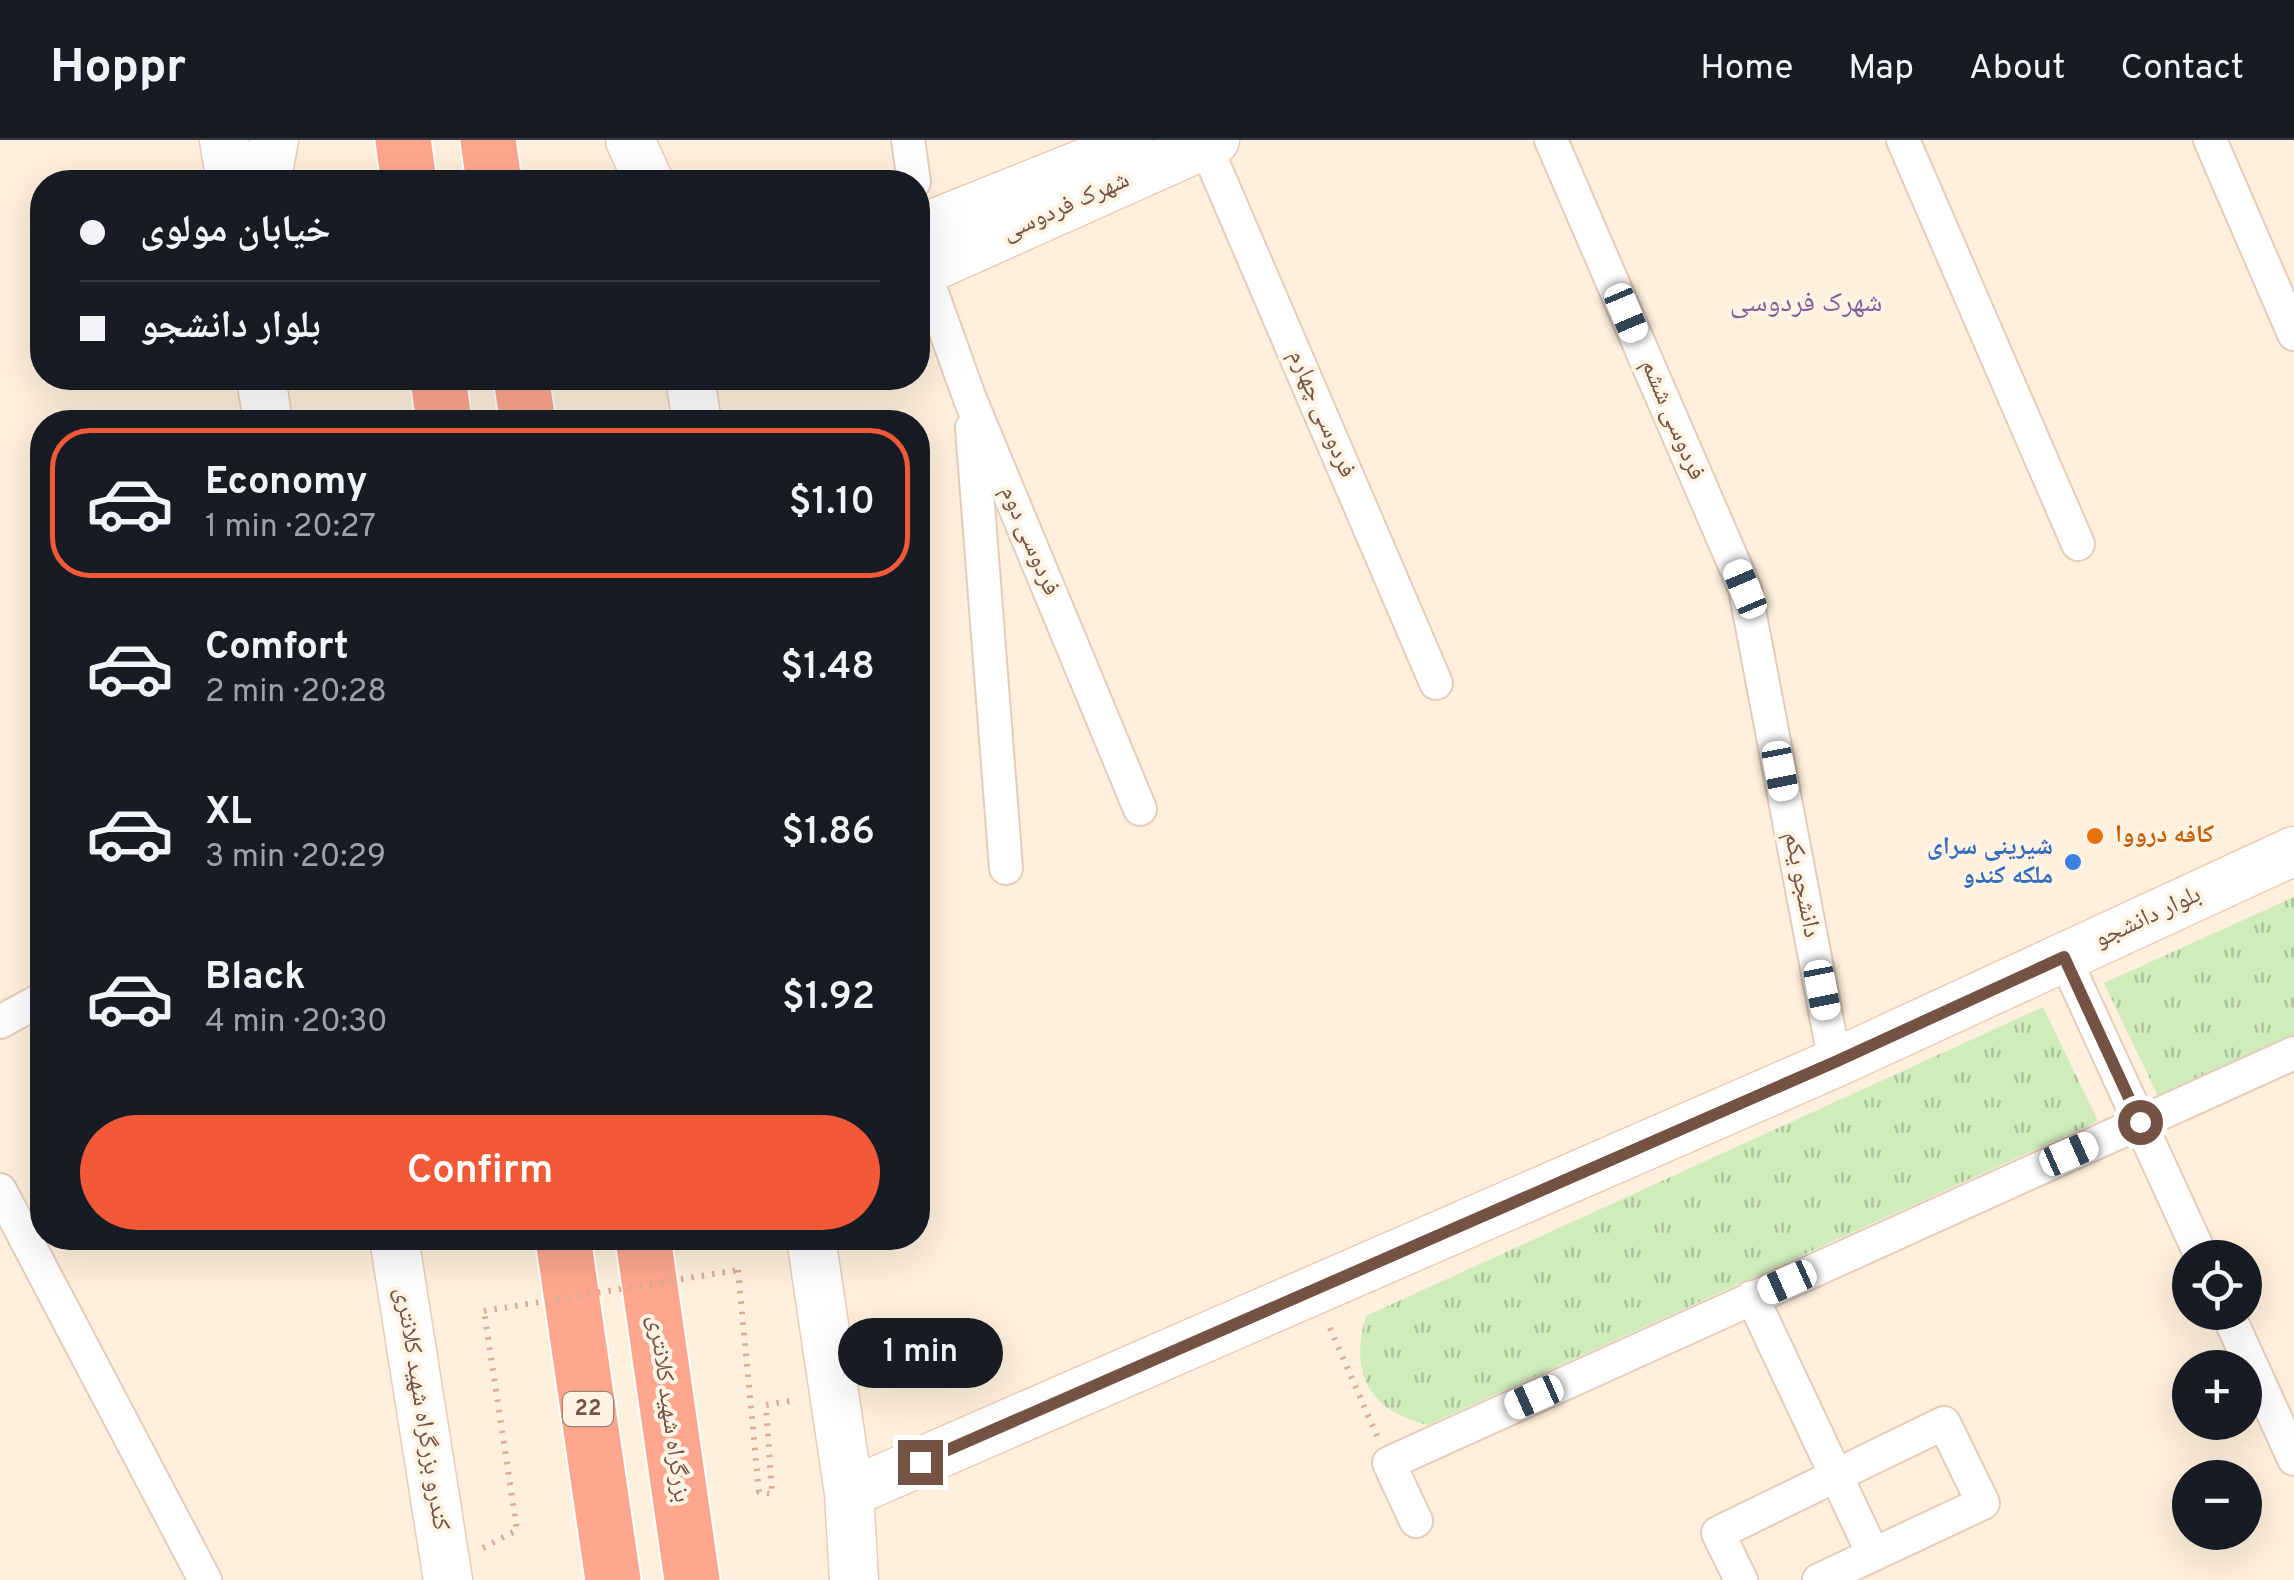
<!DOCTYPE html>
<html lang="en">
<head>
<meta charset="utf-8">
<style>
  :root { --surface:#171b24; --page:#20242c; --text:#f1f3f6; --muted:#9ea1a6; --line:#363941; --accent:#f25a37 }
  body { margin:0; font-family:Overpass,"Noto Naskh Arabic",sans-serif; background:var(--page); color:var(--text); height:100vh; display:flex; flex-direction:column; font-size:38px; white-space:nowrap }
  * { box-sizing:border-box; margin:0 }
  p { font-size:32px; color:var(--muted) }
  .icon { flex:none; width:55px; height:55px; fill:none; stroke:currentColor; stroke-width:2; stroke-linecap:round; stroke-linejoin:round }
  .map { position:relative; flex:1; overflow:hidden }
  .side { position:absolute; left:30px; top:270px; width:900px; height:840px; display:flex; flex-direction:column; background:var(--surface); border-radius:40px; box-shadow:0 10px 40px #0002 }
  .side>* { flex:none }
  .banner { position:absolute; left:30px; top:30px; width:900px; height:220px; border-radius:40px; box-shadow:0 10px 40px #0002; display:grid; align-content:center; height:220px; padding:0 50px; background:var(--surface) }
  .fabs { position:absolute; left:2172px; top:1100px; display:grid; gap:20px }
  .fabs a { display:grid; place-items:center; width:90px; height:90px; border-radius:50%; background:var(--surface); box-shadow:0 10px 40px #0002; font-size:50px }
  .end { position:absolute; width:45px; height:45px; margin:-22px; border:12px solid #745344; background:#fff; box-shadow:0 0 0 5px #fff }
  .from { border-radius:50% }
  .bubble { position:absolute; height:70px; border-radius:35px; background:var(--surface); box-shadow:0 10px 40px #0002; font-size:32px; font-weight:600; line-height:70px; text-align:center }
  .car { position:absolute; width:30px; height:60px; margin:-30px -15px; border-radius:12px; box-shadow:0 0 8px 2px #0007; background:linear-gradient(#fff 24%,#345 0 40%,#fff 0 76%,#345 0 86%,#fff 0) }
  .banner b { display:flex; align-items:center; gap:35px; height:95px; font-size:38px }
  .banner b+b { border-top:2px solid var(--line) }
  .banner i { width:25px; height:25px; background:var(--text) }
  ul { padding:18px 0 0; list-style:none }
  li { display:flex; align-items:center; gap:30px; height:150px; margin:0 20px 15px; padding:0 30px; border:5px solid transparent; border-radius:40px }
  li div { flex:1 }
  li b { display:block; font-size:38px }
  li em { font-style:normal; font-weight:600 }
  li.current { border-color:var(--accent) }
  li>.icon { width:90px; height:90px; stroke-width:1.5 }
  .button { display:flex; gap:20px; margin-top:auto; padding:20px 50px }
  .button a { flex:1; height:115px; border-radius:60px; background:var(--accent); color:#fff; font-size:40px; font-weight:600; line-height:115px; text-align:center }
  header { display:flex; align-items:center; gap:60px; box-sizing:border-box; height:140px; padding:0 50px; background:var(--surface); border-bottom:2px solid var(--line) }
  header strong { font-size:48px }
  nav { display:flex; gap:55px; margin-inline-start:auto; font-size:35px }
  .map>svg:first-child { display:block }
  .park { fill:url(#park-tufts) }
  .lines { fill:none; stroke-linecap:round; stroke-linejoin:round }
  .street-casing { stroke:#e4cdbb; stroke-width:36 }
  .secondary-casing { stroke:#eacdb8; stroke-width:51 }
  .highway-casing { stroke:#fff; stroke-width:59 }
  .path { stroke:#d9ae96; stroke-width:6; stroke-dasharray:2.5 8; stroke-linecap:butt }
  .street { stroke:#fff; stroke-width:32 }
  .secondary { stroke:#fff; stroke-width:48 }
  .highway { stroke:#fea78e; stroke-width:55 }
  .path-bridge { stroke:#d9ae96; stroke-width:6; stroke-dasharray:2.5 8; stroke-linecap:butt }
  .route { stroke:#745344; stroke-width:12 }
  .food-dot { fill:#e8710a; stroke:#fff4e4; stroke-width:4 }
  .shop-dot { fill:#3f7fe0; stroke:#fff4e4; stroke-width:4 }
  .labels { text-anchor:middle; dominant-baseline:central; stroke-width:8; stroke-linejoin:round; paint-order:stroke }
  .shield { fill:#fff4e4; stroke:#9e8374; stroke-width:2.5 }
  .shield-label { font-size:22px; font-weight:bold; fill:#745344 }
  .street-label { font-size:25px; fill:#745344; stroke:#fff4e4 }
  .food-label { font-size:25px; font-weight:bold; fill:#c56008; stroke:#fff4e4; text-anchor:start }
  .shop-label { font-size:25px; font-weight:bold; fill:#366cbe; stroke:#fff4e4; text-anchor:end }
  .neighbourhood-label { font-size:28px; fill:#835f99; stroke:#fff4e4 }
</style>
</head>
<body>
<header>
<strong>Hoppr</strong>
<nav><a>Home</a><a>Map</a><a>About</a><a>Contact</a></nav>
</header>
<div class="map">
<svg width="2294" height="1440" viewBox="0 0 2294 1440">
  <defs>
    <pattern id="park-tufts" width="24" height="20" patternUnits="userSpaceOnUse" patternTransform="scale(2.5)"><rect width="24" height="20" fill="#d0ecbb"/><path d="M3 7l-1-3M5 7V3M7 7l1-3M15 17l-1-3M17 17v-4M19 17l1-3" fill="none" stroke="#adc29a"/></pattern>
  </defs>
  <rect width="100%" height="100%" fill="#fef0dc"/>
  <path class="park" d="M 2294,757 L 2294,899 L 2160,960 L 2104,843 Z
    M 2043,867 L 2098,981 L 1428,1285 C 1369,1271 1349,1233 1366,1176 Z"/>
  <g class="lines">
    <defs>
      <path id="street" d="M 908,0 L 914,42
        M 1203,0 L 1436,543
        M 1551,0 L 1745,449 L 1835,923
        M 1903,0 L 2078,404
        M 2210,0 L 2294,194
        M 922,111 L 924,131 L 970,259 L 1140,669
        M 972,288 L 1006,728
        M 2064,817 L 2202,1118
        M 0,882 L 42,859
        M 0,1050 L 205,1440
        M 1752,1157 L 1873,1414
        M 2227,1172 L 2294,1319
        M 1416,1381 L 1389,1323 L 2294,913
        M 1741,1440 L 1718,1393 L 1944,1283 L 1983,1363 L 1819,1440"/>
      <path id="secondary" d="M 224,0 L 231,42
        M 630,0 L 649,42
        M 266,42 L 274,0
        M 918,90 L 1130,5
        M 918,133 L 1215,0
        M 261,238 L 268,282
        M 690,238 L 697,282
        M 394,1098 L 448,1440
        M 811,1098 L 849,1353 L 854,1440
        M 849,1353 L 1835,923 L 2294,711"/>
      <path id="highway" d="M 403,0 L 409,42
        M 488,0 L 494,42
        M 438,238 L 444,282
        M 521,238 L 528,282
        M 563,1098 L 613,1440
        M 643,1098 L 692,1440"/>
    </defs>
    <use href="#street" class="street-casing"/>
    <use href="#secondary" class="secondary-casing"/>
    <use href="#highway" class="highway-casing"/>
    <path class="path" d="M 738,1130 L 759,1352 L 772,1354 L 766,1265 L 797,1260
      M 1330,1188 L 1377,1296
      M 483,1408 L 517,1390 L 484,1171"/>
    <use href="#street" class="street"/>
    <use href="#secondary" class="secondary"/>
    <use href="#highway" class="highway"/>
    <path class="path-bridge" d="M 484,1171 L 738,1130"/>
  </g>
  <g class="lines">
    <path class="route" d="M 920,1322 L 1835,922 L 2064,817 L 2140,982"/>
  </g>
  <circle class="food-dot" cx="2095" cy="696" r="10"/>
  <circle class="shop-dot" cx="2073" cy="722" r="10"/>
  <g class="labels">
    <rect class="shield" x="563" y="1252" width="50" height="34" rx="8"/>
    <g class="shield-label">
      <text x="588" y="1269">22</text>
    </g>
    <g class="street-label">
      <text transform="translate(1066 67) rotate(-24)">شهرک فردوسی</text>
      <text transform="translate(1321 274) rotate(67)">فردوسی چهارم</text>
      <text transform="translate(1672 280) rotate(67)">فردوسی ششم</text>
      <text transform="translate(1029 401) rotate(67)">فردوسی دوم</text>
      <text transform="translate(1801 745) rotate(79)">دانشجو یکم</text>
      <text transform="translate(2148 778) rotate(-25)">بلوار دانشجو</text>
      <text transform="translate(421 1269) rotate(81)">کندرو بزرگراه شهید کلانتری</text>
      <text transform="translate(668 1269) rotate(82)">بزرگراه شهید کلانتری</text>
    </g>
    <g class="food-label">
      <text x="2115" y="696">کافه درووا</text>
    </g>
    <g class="shop-label">
      <text x="2053" y="708">شیرینی سرای<tspan x="2053" dy="29">ملکه کندو</tspan></text>
    </g>
    <g class="neighbourhood-label">
      <text x="1806" y="164">شهرک فردوسی</text>
    </g>
  </g>
</svg>
<div class="fabs">
<a><svg class="icon" aria-label="locate" viewBox="0 0 24 24"><circle cx="12" cy="12" r="6"/><path d="M12 2v4M12 18v4M2 12h4M18 12h4"/></svg></a>
<a>+</a>
<a>−</a>
</div>
<i class="end from" style="left:2140px;top:982px"></i>
<i class="end" style="left:920px;top:1322px"></i>
<div class="bubble" style="left:838px;top:1178px;width:165px">1 min</div>
<i class="car" style="left:1626px;top:173px;rotate:157deg"></i>
<i class="car" style="left:1745px;top:449px;rotate:337deg"></i>
<i class="car" style="left:1780px;top:631px;rotate:169deg"></i>
<i class="car" style="left:1822px;top:850px;rotate:169deg"></i>
<i class="car" style="left:2069px;top:1014px;rotate:66deg"></i>
<i class="car" style="left:1787px;top:1142px;rotate:246deg"></i>
<i class="car" style="left:1534px;top:1257px;rotate:246deg"></i>
<div class="banner">
<b><i class="from"></i>خیابان مولوی</b>
<b><i></i>بلوار دانشجو</b>
</div>
<section class="side">
<ul>
<li class="current"><svg class="icon" aria-label="car" viewBox="0 0 24 24"><path d="M5 17H2v-5l4-1 3-4h7l3 4 3 1v5h-3M9 17h6M6 11h13"/><circle cx="7" cy="17" r="2"/><circle cx="17" cy="17" r="2"/></svg><div><b>Economy</b><p>1 min · 20:27</p></div><em>$1.10</em></li>
<li><svg class="icon" aria-label="car" viewBox="0 0 24 24"><path d="M5 17H2v-5l4-1 3-4h7l3 4 3 1v5h-3M9 17h6M6 11h13"/><circle cx="7" cy="17" r="2"/><circle cx="17" cy="17" r="2"/></svg><div><b>Comfort</b><p>2 min · 20:28</p></div><em>$1.48</em></li>
<li><svg class="icon" aria-label="car" viewBox="0 0 24 24"><path d="M5 17H2v-5l4-1 3-4h7l3 4 3 1v5h-3M9 17h6M6 11h13"/><circle cx="7" cy="17" r="2"/><circle cx="17" cy="17" r="2"/></svg><div><b>XL</b><p>3 min · 20:29</p></div><em>$1.86</em></li>
<li><svg class="icon" aria-label="car" viewBox="0 0 24 24"><path d="M5 17H2v-5l4-1 3-4h7l3 4 3 1v5h-3M9 17h6M6 11h13"/><circle cx="7" cy="17" r="2"/><circle cx="17" cy="17" r="2"/></svg><div><b>Black</b><p>4 min · 20:30</p></div><em>$1.92</em></li>
</ul>
<div class="button"><a>Confirm</a></div>
</section>
</div>
</body>
</html>
